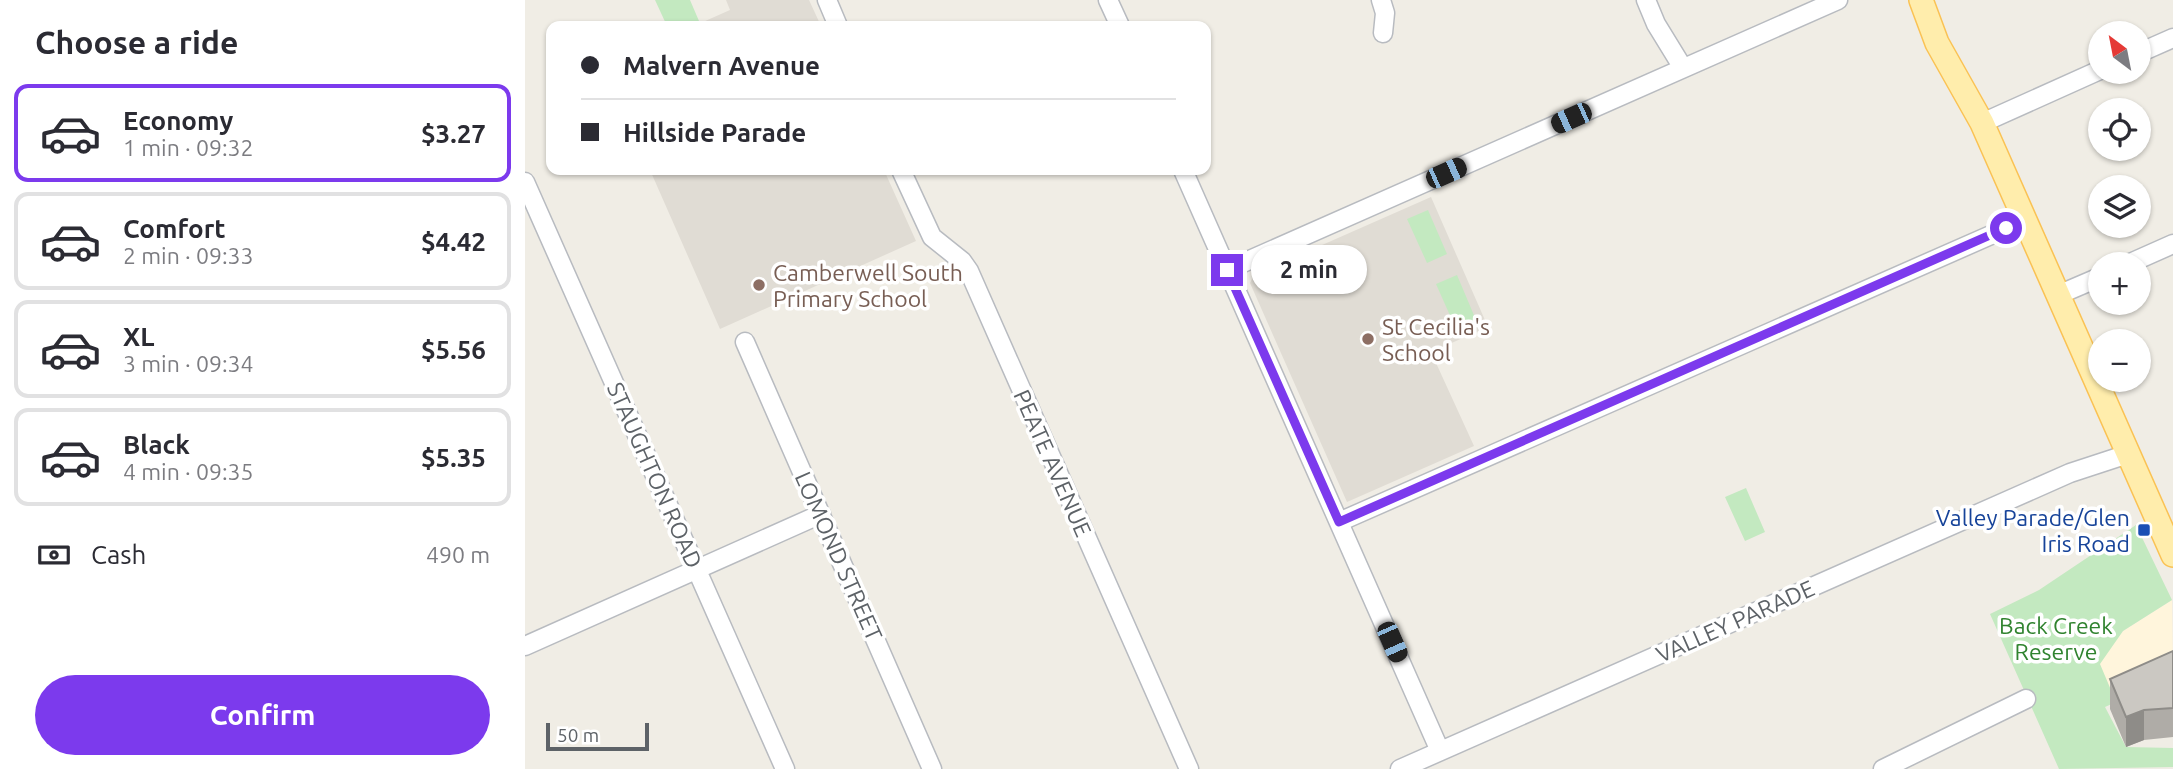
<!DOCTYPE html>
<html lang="en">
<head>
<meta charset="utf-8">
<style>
  :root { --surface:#fff; --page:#f7f7f7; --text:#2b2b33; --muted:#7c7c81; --line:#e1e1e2; --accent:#7c3aed }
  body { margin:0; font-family:Ubuntu,sans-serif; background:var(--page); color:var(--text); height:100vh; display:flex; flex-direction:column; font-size:26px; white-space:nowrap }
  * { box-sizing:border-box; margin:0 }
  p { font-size:23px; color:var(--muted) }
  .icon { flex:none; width:38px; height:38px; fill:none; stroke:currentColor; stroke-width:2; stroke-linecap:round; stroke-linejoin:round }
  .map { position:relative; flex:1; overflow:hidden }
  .drawer { display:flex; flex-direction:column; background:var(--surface); width:525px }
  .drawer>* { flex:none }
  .hud { position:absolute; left:21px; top:21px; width:665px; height:154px; border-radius:14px; box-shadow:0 2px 5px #0004; display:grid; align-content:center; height:154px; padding:0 35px; background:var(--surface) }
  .needle { width:46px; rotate:328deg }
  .controls { position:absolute; left:1563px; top:21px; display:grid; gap:14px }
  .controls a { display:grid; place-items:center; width:63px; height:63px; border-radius:50%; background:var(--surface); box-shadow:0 2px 5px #0004; font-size:35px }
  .scale { position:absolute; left:21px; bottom:18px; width:103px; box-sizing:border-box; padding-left:7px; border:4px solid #5d6267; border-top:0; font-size:19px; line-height:24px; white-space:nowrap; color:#5d6267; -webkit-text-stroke:5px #fff; paint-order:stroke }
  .end { position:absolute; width:32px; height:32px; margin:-16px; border:9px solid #7c3aed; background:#fff; box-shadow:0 0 0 4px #fff }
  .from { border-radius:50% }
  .bubble { position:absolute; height:49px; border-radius:24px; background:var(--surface); box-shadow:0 2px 5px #0004; font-size:23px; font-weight:700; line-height:49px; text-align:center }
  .car { position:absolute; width:21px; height:42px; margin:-21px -10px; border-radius:9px; box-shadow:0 0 5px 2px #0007; background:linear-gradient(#222 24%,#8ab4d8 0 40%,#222 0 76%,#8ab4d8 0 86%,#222 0) }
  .hud b { display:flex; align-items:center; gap:24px; height:66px; font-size:26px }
  .hud b+b { border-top:2px solid var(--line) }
  .hud i { width:18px; height:18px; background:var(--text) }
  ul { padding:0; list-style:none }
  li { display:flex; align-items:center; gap:21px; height:98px; margin:0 14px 10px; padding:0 21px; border:4px solid var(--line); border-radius:14px }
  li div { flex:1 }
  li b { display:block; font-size:26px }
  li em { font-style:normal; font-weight:700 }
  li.current { border-color:var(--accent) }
  li>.icon { width:63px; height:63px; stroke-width:1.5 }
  h2 { padding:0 35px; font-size:32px; line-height:84px }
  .pay { display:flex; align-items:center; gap:18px; height:77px; padding:0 35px; font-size:26px }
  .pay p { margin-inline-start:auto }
  .action { display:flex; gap:14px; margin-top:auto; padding:14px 35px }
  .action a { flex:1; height:80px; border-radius:42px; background:var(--accent); color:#fff; font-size:28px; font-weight:700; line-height:80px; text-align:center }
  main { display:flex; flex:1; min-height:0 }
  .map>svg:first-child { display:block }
  .commercial { fill:#fff5dc }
  .education { fill:#e0dcd4 }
  .green { fill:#c3e9c0 }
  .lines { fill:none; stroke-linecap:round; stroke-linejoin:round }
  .minor-casing { stroke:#b8bbc0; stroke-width:21 }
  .major-casing { stroke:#fac254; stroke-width:26 }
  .minor { stroke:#fff; stroke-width:18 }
  .major { stroke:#ffedac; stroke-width:23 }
  .wall { fill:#afaca7 }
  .shaded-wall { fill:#8e8c88 }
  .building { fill:#cbc8c2; stroke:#8e8c88; stroke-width:2 }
  .route { stroke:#7c3aed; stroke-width:9 }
  .education-dot { fill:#8d6e63; stroke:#fff; stroke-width:2.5 }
  .transit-dot { fill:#1a4fb4; stroke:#fff; stroke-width:2.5 }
  .labels { text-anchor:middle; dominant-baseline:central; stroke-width:7; stroke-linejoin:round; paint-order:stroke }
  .education-label { font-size:23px; fill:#785e54; stroke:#fff; text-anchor:start }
  .street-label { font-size:23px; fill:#5d6267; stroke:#fff }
  .transit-label { font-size:23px; fill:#164399; stroke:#fff; text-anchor:end }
  .park-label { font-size:23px; fill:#30832f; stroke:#fff }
</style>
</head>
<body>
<main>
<section class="drawer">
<h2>Choose a ride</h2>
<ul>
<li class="current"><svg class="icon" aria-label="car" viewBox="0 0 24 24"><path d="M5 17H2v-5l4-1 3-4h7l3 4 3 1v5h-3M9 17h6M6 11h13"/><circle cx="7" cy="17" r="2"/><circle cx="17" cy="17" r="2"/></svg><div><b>Economy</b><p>1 min · 09:32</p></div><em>$3.27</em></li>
<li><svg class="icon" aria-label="car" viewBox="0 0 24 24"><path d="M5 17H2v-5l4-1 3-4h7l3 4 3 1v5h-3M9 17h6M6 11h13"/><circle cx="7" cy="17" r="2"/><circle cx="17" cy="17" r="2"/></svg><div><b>Comfort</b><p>2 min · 09:33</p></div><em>$4.42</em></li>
<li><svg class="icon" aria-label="car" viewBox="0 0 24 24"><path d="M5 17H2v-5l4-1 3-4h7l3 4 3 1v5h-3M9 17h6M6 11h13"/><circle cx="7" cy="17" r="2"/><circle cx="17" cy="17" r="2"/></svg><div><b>XL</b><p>3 min · 09:34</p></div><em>$5.56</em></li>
<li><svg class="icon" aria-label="car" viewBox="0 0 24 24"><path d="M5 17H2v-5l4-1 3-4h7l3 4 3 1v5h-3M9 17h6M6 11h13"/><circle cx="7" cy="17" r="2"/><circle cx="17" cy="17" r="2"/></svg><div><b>Black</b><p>4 min · 09:35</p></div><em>$5.35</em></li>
</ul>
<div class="pay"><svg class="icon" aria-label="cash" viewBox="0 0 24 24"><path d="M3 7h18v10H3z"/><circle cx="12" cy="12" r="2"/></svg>Cash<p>490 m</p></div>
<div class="action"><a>Confirm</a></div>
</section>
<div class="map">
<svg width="1648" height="769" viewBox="0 0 1648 769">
  <rect width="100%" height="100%" fill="#f0ede5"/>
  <path class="commercial" d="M 1647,600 L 1648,677 L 1591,702 L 1574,664 L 1598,631 Z"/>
  <path class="education" d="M 201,0 L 284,0 L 296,26 L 169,26 L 205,10 Z
    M 125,170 L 359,170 L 391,241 L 195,329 Z
    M 906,197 L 963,327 L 906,352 L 949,446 L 822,502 L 725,283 L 729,275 Z"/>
  <path class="green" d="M 130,0 L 165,0 L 174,21 L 163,26 L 142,26 Z
    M 903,210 L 922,254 L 902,263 L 882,219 Z
    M 932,275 L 951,320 L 931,329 L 911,284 Z
    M 1221,488 L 1240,532 L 1220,541 L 1200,497 Z
    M 1611,525 L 1647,600 L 1598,631 L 1575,664 L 1591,702 L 1580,707 L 1601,747 L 1648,748 L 1648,767 L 1534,769 L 1465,614 L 1514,590 Z"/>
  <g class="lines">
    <defs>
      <path id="minor" d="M 302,0 L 313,26
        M 583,0 L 595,26
        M 856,0 L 860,13 L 858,33
        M 1121,0 L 1131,24 L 1158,68
        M 1614,53 L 1648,38
        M 1457,123 L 1575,70
        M 376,170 L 407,237 L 437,261 L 444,271 L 664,769
        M 658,170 L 915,751
        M 0,182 L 260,769
        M 1603,264 L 1648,244
        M 702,270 L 1313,0
        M 1533,295 L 1575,277
        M 220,342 L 407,769
        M 814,522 L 1500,220
        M 0,646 L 296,514
        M 875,769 L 1545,473 L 1603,454
        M 1358,769 L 1501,699"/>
      <path id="major" d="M 1396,0 L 1412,43 L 1457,123 L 1648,555"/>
    </defs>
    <use href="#minor" class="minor-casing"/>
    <use href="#major" class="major-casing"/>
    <use href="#minor" class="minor"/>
    <use href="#major" class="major"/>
  </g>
  <path class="wall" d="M 1648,651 L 1648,737 L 1619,740 L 1601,747 L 1585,709 L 1585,679 Z"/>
  <path class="shaded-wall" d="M 1619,710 L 1619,740 L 1601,747 L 1601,717 Z"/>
  <path class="building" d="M 1648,651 L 1648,708 L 1619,710 L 1601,717 L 1585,679 Z"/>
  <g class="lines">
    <path class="route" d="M 702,270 L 814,522 L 1481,228"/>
  </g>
  <g class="education-dot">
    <circle cx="234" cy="285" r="7"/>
    <circle cx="843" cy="339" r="7"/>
  </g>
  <rect class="transit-dot" x="1612" y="523" width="14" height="14" rx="3.5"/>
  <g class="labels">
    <g class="education-label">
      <text x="248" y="272">Camberwell South<tspan x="248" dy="26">Primary School</tspan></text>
      <text x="857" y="326">St Cecilia's<tspan x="857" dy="26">School</tspan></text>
    </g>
    <g class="street-label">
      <text transform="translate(528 463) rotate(66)">PEATE AVENUE</text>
      <text transform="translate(130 475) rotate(66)">STAUGHTON ROAD</text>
      <text transform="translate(314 556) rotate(66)">LOMOND STREET</text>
      <text transform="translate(1210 621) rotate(-24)">VALLEY PARADE</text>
    </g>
    <g class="transit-label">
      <text x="1605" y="517">Valley Parade/Glen<tspan x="1605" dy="26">Iris Road</tspan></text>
    </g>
    <g class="park-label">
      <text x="1531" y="625">Back Creek<tspan x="1531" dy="26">Reserve</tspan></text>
    </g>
  </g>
</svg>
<div class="controls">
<a><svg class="needle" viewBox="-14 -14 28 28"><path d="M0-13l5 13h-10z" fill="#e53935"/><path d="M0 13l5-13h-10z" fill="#7c7c81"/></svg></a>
<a><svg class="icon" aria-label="locate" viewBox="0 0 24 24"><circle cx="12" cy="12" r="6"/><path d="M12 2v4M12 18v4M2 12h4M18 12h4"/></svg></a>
<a><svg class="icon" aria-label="layers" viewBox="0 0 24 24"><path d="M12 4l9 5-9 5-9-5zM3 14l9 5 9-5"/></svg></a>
<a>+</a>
<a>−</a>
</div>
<div class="scale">50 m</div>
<i class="end from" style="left:1481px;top:228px"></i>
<i class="end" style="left:702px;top:270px"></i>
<div class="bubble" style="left:726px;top:245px;width:116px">2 min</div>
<i class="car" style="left:1046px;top:118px;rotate:246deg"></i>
<i class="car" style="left:921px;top:173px;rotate:66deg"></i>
<i class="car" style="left:867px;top:642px;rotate:156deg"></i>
<div class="hud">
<b><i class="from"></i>Malvern Avenue</b>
<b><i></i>Hillside Parade</b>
</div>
</div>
</main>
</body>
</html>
